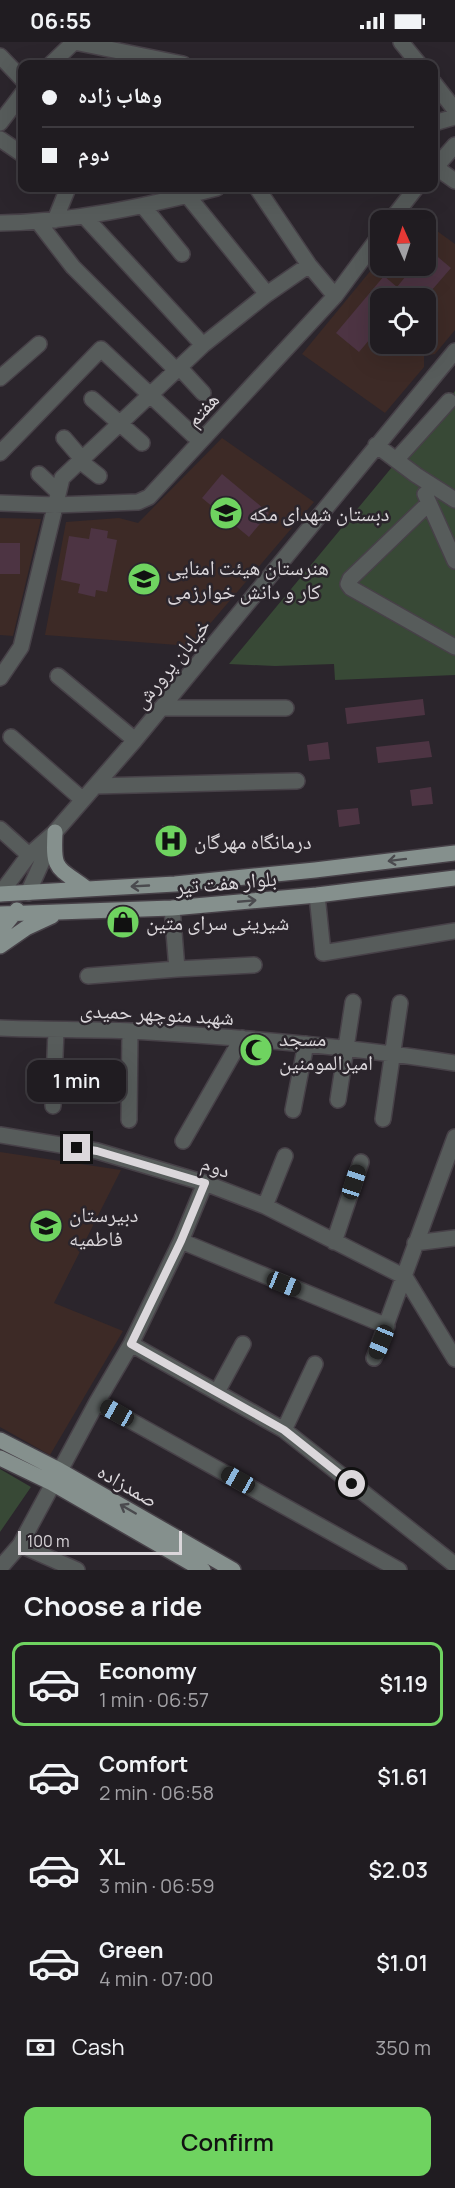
<!DOCTYPE html>
<html lang="en">
<head>
<meta charset="utf-8">
<style>
  :root { --surface:#201c21; --page:#2d292e; --text:#f1f3f6; --muted:#a2a1a5; --line:#3d3a3f; --accent:#6fd360 }
  body { margin:0; font-family:Manrope,"Noto Naskh Arabic",sans-serif; background:var(--page); color:var(--text); height:100vh; display:flex; flex-direction:column; font-size:22px; white-space:nowrap }
  * { box-sizing:border-box; margin:0 }
  p { font-size:20px; color:var(--muted) }
  .icon { flex:none; width:33px; height:33px; fill:none; stroke:currentColor; stroke-width:2; stroke-linecap:round; stroke-linejoin:round }
  .map { position:relative; height:1528px; overflow:hidden }
  .details { display:flex; flex-direction:column; background:var(--surface); flex:1 }
  .details>* { flex:none }
  .guide { position:absolute; left:18px; top:18px; width:420px; height:132px; border-radius:12px; box-shadow:0 6px 24px #0002,0 0 0 2px var(--line); display:grid; align-content:center; height:132px; padding:0 24px; background:var(--surface) }
  .needle { width:39px; rotate:357deg }
  .buttons { position:absolute; left:370px; top:168px; display:grid; gap:12px }
  .buttons a { display:grid; place-items:center; width:66px; height:66px; border-radius:12px; background:var(--surface); box-shadow:0 6px 24px #0002,0 0 0 2px var(--line); font-size:30px }
  .scale { position:absolute; left:18px; bottom:15px; width:164px; box-sizing:border-box; padding-left:6px; border:3px solid #dbd7db; border-top:0; font-size:16px; line-height:21px; white-space:nowrap; color:#dbd7db; -webkit-text-stroke:4px #2b252c; paint-order:stroke }
  .end { position:absolute; width:27px; height:27px; margin:-14px; border:8px solid #dbd7db; background:#111; box-shadow:0 0 0 3px #111 }
  .from { border-radius:50% }
  .bubble { position:absolute; height:42px; border-radius:12px; background:var(--surface); box-shadow:0 6px 24px #0002,0 0 0 2px var(--line); font-size:20px; font-weight:600; line-height:42px; text-align:center }
  .car { position:absolute; width:18px; height:36px; margin:-18px -9px; border-radius:8px; box-shadow:0 0 4px 2px #0007; background:linear-gradient(#222 24%,#8ab4d8 0 40%,#222 0 76%,#8ab4d8 0 86%,#222 0) }
  .guide b { display:flex; align-items:center; gap:21px; height:57px; font-size:22px }
  .guide b+b { border-top:2px solid var(--line) }
  .guide i { width:15px; height:15px; background:var(--text) }
  ul { padding:0; list-style:none }
  li { display:flex; align-items:center; gap:18px; height:84px; margin:0 12px 9px; padding:0 12px; border:3px solid transparent; border-radius:12px }
  li div { flex:1 }
  li b { display:block; font-size:22px }
  li em { font-style:normal; font-weight:600 }
  li.current { border-color:var(--accent) }
  li>.icon { width:54px; height:54px; stroke-width:1.5 }
  h2 { padding:0 24px; font-size:27px; line-height:72px }
  .pay { display:flex; align-items:center; gap:15px; height:66px; padding:0 24px; font-size:22px }
  .pay p { margin-inline-start:auto }
  .action { display:flex; gap:12px; margin-top:auto; padding:12px 24px }
  .action a { flex:1; height:69px; border-radius:12px; background:var(--accent); color:#111; font-size:24px; font-weight:600; line-height:69px; text-align:center }
  .status { display:flex; justify-content:space-between; align-items:center; height:42px; padding:0 30px; background:var(--surface); direction:ltr }
  .status svg { height:16px; fill:currentColor }
  .map>svg:first-child { display:block }
  .education { fill:#3d2a26; fill-rule:evenodd }
  .green { fill:#384936 }
  .building { fill:#4d3443 }
  .lines { fill:none; stroke-linecap:round; stroke-linejoin:round }
  .minor-casing { stroke:#474148; stroke-width:18 }
  .major-casing { stroke:#474148; stroke-width:18 }
  .minor { stroke:#575c5b; stroke-width:15 }
  .major { stroke:#85908d; stroke-width:15 }
  .oneway { stroke:#4a4a4e }
  .route { stroke:#dbd7db; stroke-width:8 }
  .labels { text-anchor:middle; dominant-baseline:central; stroke-width:5; stroke-linejoin:round; paint-order:stroke }
  .street-label { font-size:21px; fill:#dbd7db; stroke:#2b252c }
  .poi-label { font-size:21px; fill:#dbd7db; stroke:#2b252c; text-anchor:start }
</style>
</head>
<body>
<div class="status"><b>06:55</b><svg viewBox="0 0 49 12"><path d="M0 12V9h3v3zM5 12V6h3v6zM10 12V3h3v9zM15 12V0h3v12zM26 1h20v11H26zM47 4h2v5h-2z"/></svg></div>
<div class="map">
<svg width="455" height="1528" viewBox="0 0 455 1528">
  <rect width="100%" height="100%" fill="#2b252c"/>
  <path class="education" d="M 426,181 L 455,202 L 455,288 L 435,312 L 424,314 L 424,325 L 385,371 L 302,312 L 381,216 L 381,224 L 426,224 ZM 381,256 L 426,256 L 426,302 L 381,302 Z
    M 222,396 L 314,460 L 191,604 L 45,593 L 66,480 L 119,476 L 138,481 Z
    M 0,476 L 41,477 L 13,594 L 0,593 Z
    M 0,1110 L 121,1128 L 54,1261 L 123,1289 L 50,1413 L 0,1385 Z"/>
  <path class="green" d="M 455,349 L 455,633 L 335,638 L 334,622 L 275,624 L 229,622 Z
    M 0,1427 L 31,1445 L 0,1490 Z"/>
  <path class="building" d="M 426,205 L 451,226 L 425,256 L 381,256 L 381,284 L 359,310 L 336,291 L 384,234 L 397,245 L 414,224 L 426,224 Z
    M 222,432 L 269,471 L 249,495 L 202,456 Z
    M 91,486 L 108,489 L 107,496 L 117,498 L 107,550 L 96,548 L 95,555 L 78,551 L 80,542 L 61,538 L 69,494 L 89,497 Z
    M 0,501 L 20,501 L 20,532 L 0,532 Z
    M 423,657 L 425,673 L 347,682 L 345,666 Z
    M 429,699 L 432,715 L 378,721 L 376,705 Z
    M 328,700 L 330,717 L 309,719 L 307,703 Z
    M 431,745 L 433,762 L 412,764 L 410,748 Z
    M 358,766 L 360,782 L 339,785 L 337,768 Z
    M 177,782 L 179,815 L 164,815 L 162,783 Z"/>
  <g class="lines">
    <defs>
      <path id="minor" d="M 74,0 L 183,22
        M 401,0 L 419,22
        M 0,14 L 22,37
        M 51,22 L 74,0
        M 434,41 L 455,68
        M 0,81 L 22,52
        M 434,81 L 455,75
        M 0,97 L 22,112
        M 434,127 L 455,103
        M 441,129 L 455,139
        M 257,146 L 309,223 L 335,254
        M 187,153 L 267,252
        M 143,164 L 182,212
        M 84,174 L 203,303
        M 55,178 L 68,146
        M 391,178 L 416,146
        M 0,181 C 74,180 146,164 217,146
        M 39,181 L 73,225 L 176,328
        M 179,325 L 203,351
        M 0,336 L 39,302
        M 92,357 L 142,401
        M 64,396 L 82,417
        M 376,403 L 416,433 L 455,458
        M 0,411 L 101,307 L 193,393
        M 396,418 L 449,359
        M 80,419 L 99,434
        M 39,432 L 58,450
        M 425,452 L 455,519
        M 0,461 L 55,463 L 138,460 L 149,455 L 335,254 L 381,192
        M 429,461 L 350,537 L 348,542 L 351,546 L 455,605
        M 58,634 L 135,698
        M 0,636 L 21,605 L 62,436 L 203,303 L 267,252 L 309,223
        M 161,666 L 286,666
        M 11,695 L 83,758
        M 95,744 L 297,739
        M 0,787 L 29,813
        M 28,851 L 53,795
        M 0,852 L 29,813 L 55,790 L 135,698 L 455,309
        M 317,853 L 323,911 L 455,889
        M 177,927 L 254,923
        M 88,934 L 177,927 L 172,866
        M 0,986 C 44,988 88,987 132,989 C 240,995 348,1004 455,1021
        M 338,1058 L 353,960
        M 53,1064 L 56,988
        M 293,1068 L 306,1002
        M 383,1077 L 400,961
        M 129,1078 L 130,989
        M 0,1093 L 97,1109 L 205,1141 L 265,1164 L 405,1235 L 455,1317
        M 183,1099 L 242,996
        M 265,1164 L 285,1114
        M 181,1199 L 387,1284
        M 334,1200 L 361,1120
        M 415,1201 L 455,1196
        M 131,1302 L 284,1388 L 455,1523
        M 374,1316 L 455,1095
        M 217,1350 L 243,1302
        M 97,1360 L 399,1528
        M 284,1388 L 315,1322
        M 20,1503 L 77,1528
        M 0,1526 L 20,1503 L 97,1360 L 131,1302 L 181,1199 L 205,1141"/>
      <path id="major" d="M 55,790 C 53,829 56,824 86,846
        M 0,852 L 175,842 L 315,828 L 455,811
        M 0,872 L 172,866 L 317,853 L 455,836
        M 0,889 L 17,868
        M 0,904 L 26,886 L 52,874
        M 0,1398 L 59,1428 L 233,1528
        M 0,1416 L 52,1441 L 203,1528"/>
    </defs>
    <use href="#minor" class="minor-casing"/>
    <use href="#major" class="major-casing"/>
    <use href="#minor" class="minor"/>
    <use href="#major" class="major"/>
  </g>
  <defs><path id="oneway-shaft" d="M-6 0H5M1.5-3L5.5 0L1.5 3" fill="none" stroke-width="1.6" stroke-linecap="round" stroke-linejoin="round" transform="scale(1.5)"/></defs>
  <g class="oneway">
    <use href="#oneway-shaft" transform="translate(397 818) rotate(173)"/>
    <use href="#oneway-shaft" transform="translate(140 844) rotate(177)"/>
    <use href="#oneway-shaft" transform="translate(247 859) rotate(-5)"/>
    <use href="#oneway-shaft" transform="translate(128 1467) rotate(-150)"/>
  </g>
  <g class="lines">
    <path class="route" d="M 77,1106 L 97,1109 L 205,1141 L 181,1199 L 131,1302 L 284,1388 L 352,1442"/>
  </g>
  <defs>
    <symbol id="school-disc" viewBox="-11 -11 22 22"><circle r="9.5" fill="#6fd360" stroke="#2b252c"/><path d="M0-5L7-2L0 1L-7-2ZM-4 1L0 2.5L4 1V4Q0 6-4 4Z" fill="#111"/></symbol>
    <symbol id="hospital-disc" viewBox="-11 -11 22 22"><circle r="9.5" fill="#6fd360" stroke="#2b252c"/><path d="M-5-5h3v3.5h4V-5h3V5h-3V1.5h-4V5h-3Z" fill="#111"/></symbol>
    <symbol id="shop-disc" viewBox="-11 -11 22 22"><circle r="9.5" fill="#6fd360" stroke="#2b252c"/><path d="M-5-2.5h2.3a2.7 3.5 0 0 1 5.4 0H5L5.5 6h-11ZM-1.5-2.5h3a1.5 2.3 0 0 0-3 0Z" fill="#111"/></symbol>
    <symbol id="mosque-disc" viewBox="-11 -11 22 22"><circle r="9.5" fill="#6fd360" stroke="#2b252c"/><path d="M3.5-4.9A6 6 0 1 0 3.5 4.9A5 5 0 1 1 3.5-4.9Z" fill="#111"/></symbol>
  </defs>
  <g fill-rule="evenodd">
    <use href="#school-disc" x="207" y="452" width="38" height="38"/>
    <use href="#school-disc" x="125" y="518" width="38" height="38"/>
    <use href="#hospital-disc" x="152" y="780" width="38" height="38"/>
    <use href="#shop-disc" x="104" y="861" width="38" height="38"/>
    <use href="#mosque-disc" x="237" y="989" width="38" height="38"/>
    <use href="#school-disc" x="27" y="1165" width="38" height="38"/>
  </g>
  <g class="labels">
    <g class="street-label">
      <text transform="translate(202 367) rotate(-47)">هفتم</text>
      <text transform="translate(171 621) rotate(-51)">خیابان پرورش</text>
      <text transform="translate(226 840) rotate(-5)">بلوار هفت تیر</text>
      <text transform="translate(157 971) rotate(3)">شهبد منوچهر حمیدی</text>
      <text transform="translate(216 1124) rotate(19)">دوم</text>
      <text transform="translate(128 1443) rotate(30)">صمدزاده</text>
    </g>
    <g class="poi-label">
      <text x="249" y="471">دبستان شهدای مکه</text>
      <text x="167" y="525">هنرستان هیئت امنایی<tspan x="167" dy="24">کار و دانش خوارزمی</tspan></text>
      <text x="194" y="799">درمانگاه مهرگان</text>
      <text x="146" y="880">شیرینی سرای متین</text>
      <text x="279" y="996">مسجد<tspan x="279" dy="24">امیرالمومنین</tspan></text>
      <text x="69" y="1172">دبیرستان<tspan x="69" dy="24">فاطمیه</tspan></text>
    </g>
  </g>
</svg>
<div class="buttons">
<a><svg class="needle" viewBox="-14 -14 28 28"><path d="M0-13l5 13h-10z" fill="#e53935"/><path d="M0 13l5-13h-10z" fill="#a2a1a5"/></svg></a>
<a><svg class="icon" aria-label="locate" viewBox="0 0 24 24"><circle cx="12" cy="12" r="6"/><path d="M12 2v4M12 18v4M2 12h4M18 12h4"/></svg></a>
</div>
<div class="scale">100 m</div>
<i class="end from" style="left:352px;top:1442px"></i>
<i class="end" style="left:77px;top:1106px"></i>
<div class="bubble" style="left:27px;top:1018px;width:99px">1 min</div>
<i class="car" style="left:354px;top:1140px;rotate:18deg"></i>
<i class="car" style="left:284px;top:1242px;rotate:112deg"></i>
<i class="car" style="left:381px;top:1300px;rotate:202deg"></i>
<i class="car" style="left:117px;top:1371px;rotate:299deg"></i>
<i class="car" style="left:238px;top:1438px;rotate:299deg"></i>
<div class="guide">
<b><i class="from"></i>وهاب زاده</b>
<b><i></i>دوم</b>
</div>
</div>
<section class="details">
<h2>Choose a ride</h2>
<ul>
<li class="current"><svg class="icon" aria-label="car" viewBox="0 0 24 24"><path d="M5 17H2v-5l4-1 3-4h7l3 4 3 1v5h-3M9 17h6M6 11h13"/><circle cx="7" cy="17" r="2"/><circle cx="17" cy="17" r="2"/></svg><div><b>Economy</b><p>1 min · 06:57</p></div><em>$1.19</em></li>
<li><svg class="icon" aria-label="car" viewBox="0 0 24 24"><path d="M5 17H2v-5l4-1 3-4h7l3 4 3 1v5h-3M9 17h6M6 11h13"/><circle cx="7" cy="17" r="2"/><circle cx="17" cy="17" r="2"/></svg><div><b>Comfort</b><p>2 min · 06:58</p></div><em>$1.61</em></li>
<li><svg class="icon" aria-label="car" viewBox="0 0 24 24"><path d="M5 17H2v-5l4-1 3-4h7l3 4 3 1v5h-3M9 17h6M6 11h13"/><circle cx="7" cy="17" r="2"/><circle cx="17" cy="17" r="2"/></svg><div><b>XL</b><p>3 min · 06:59</p></div><em>$2.03</em></li>
<li><svg class="icon" aria-label="car" viewBox="0 0 24 24"><path d="M5 17H2v-5l4-1 3-4h7l3 4 3 1v5h-3M9 17h6M6 11h13"/><circle cx="7" cy="17" r="2"/><circle cx="17" cy="17" r="2"/></svg><div><b>Green</b><p>4 min · 07:00</p></div><em>$1.01</em></li>
</ul>
<div class="pay"><svg class="icon" aria-label="cash" viewBox="0 0 24 24"><path d="M3 7h18v10H3z"/><circle cx="12" cy="12" r="2"/></svg>Cash<p>350 m</p></div>
<div class="action"><a>Confirm</a></div>
</section>
</body>
</html>
